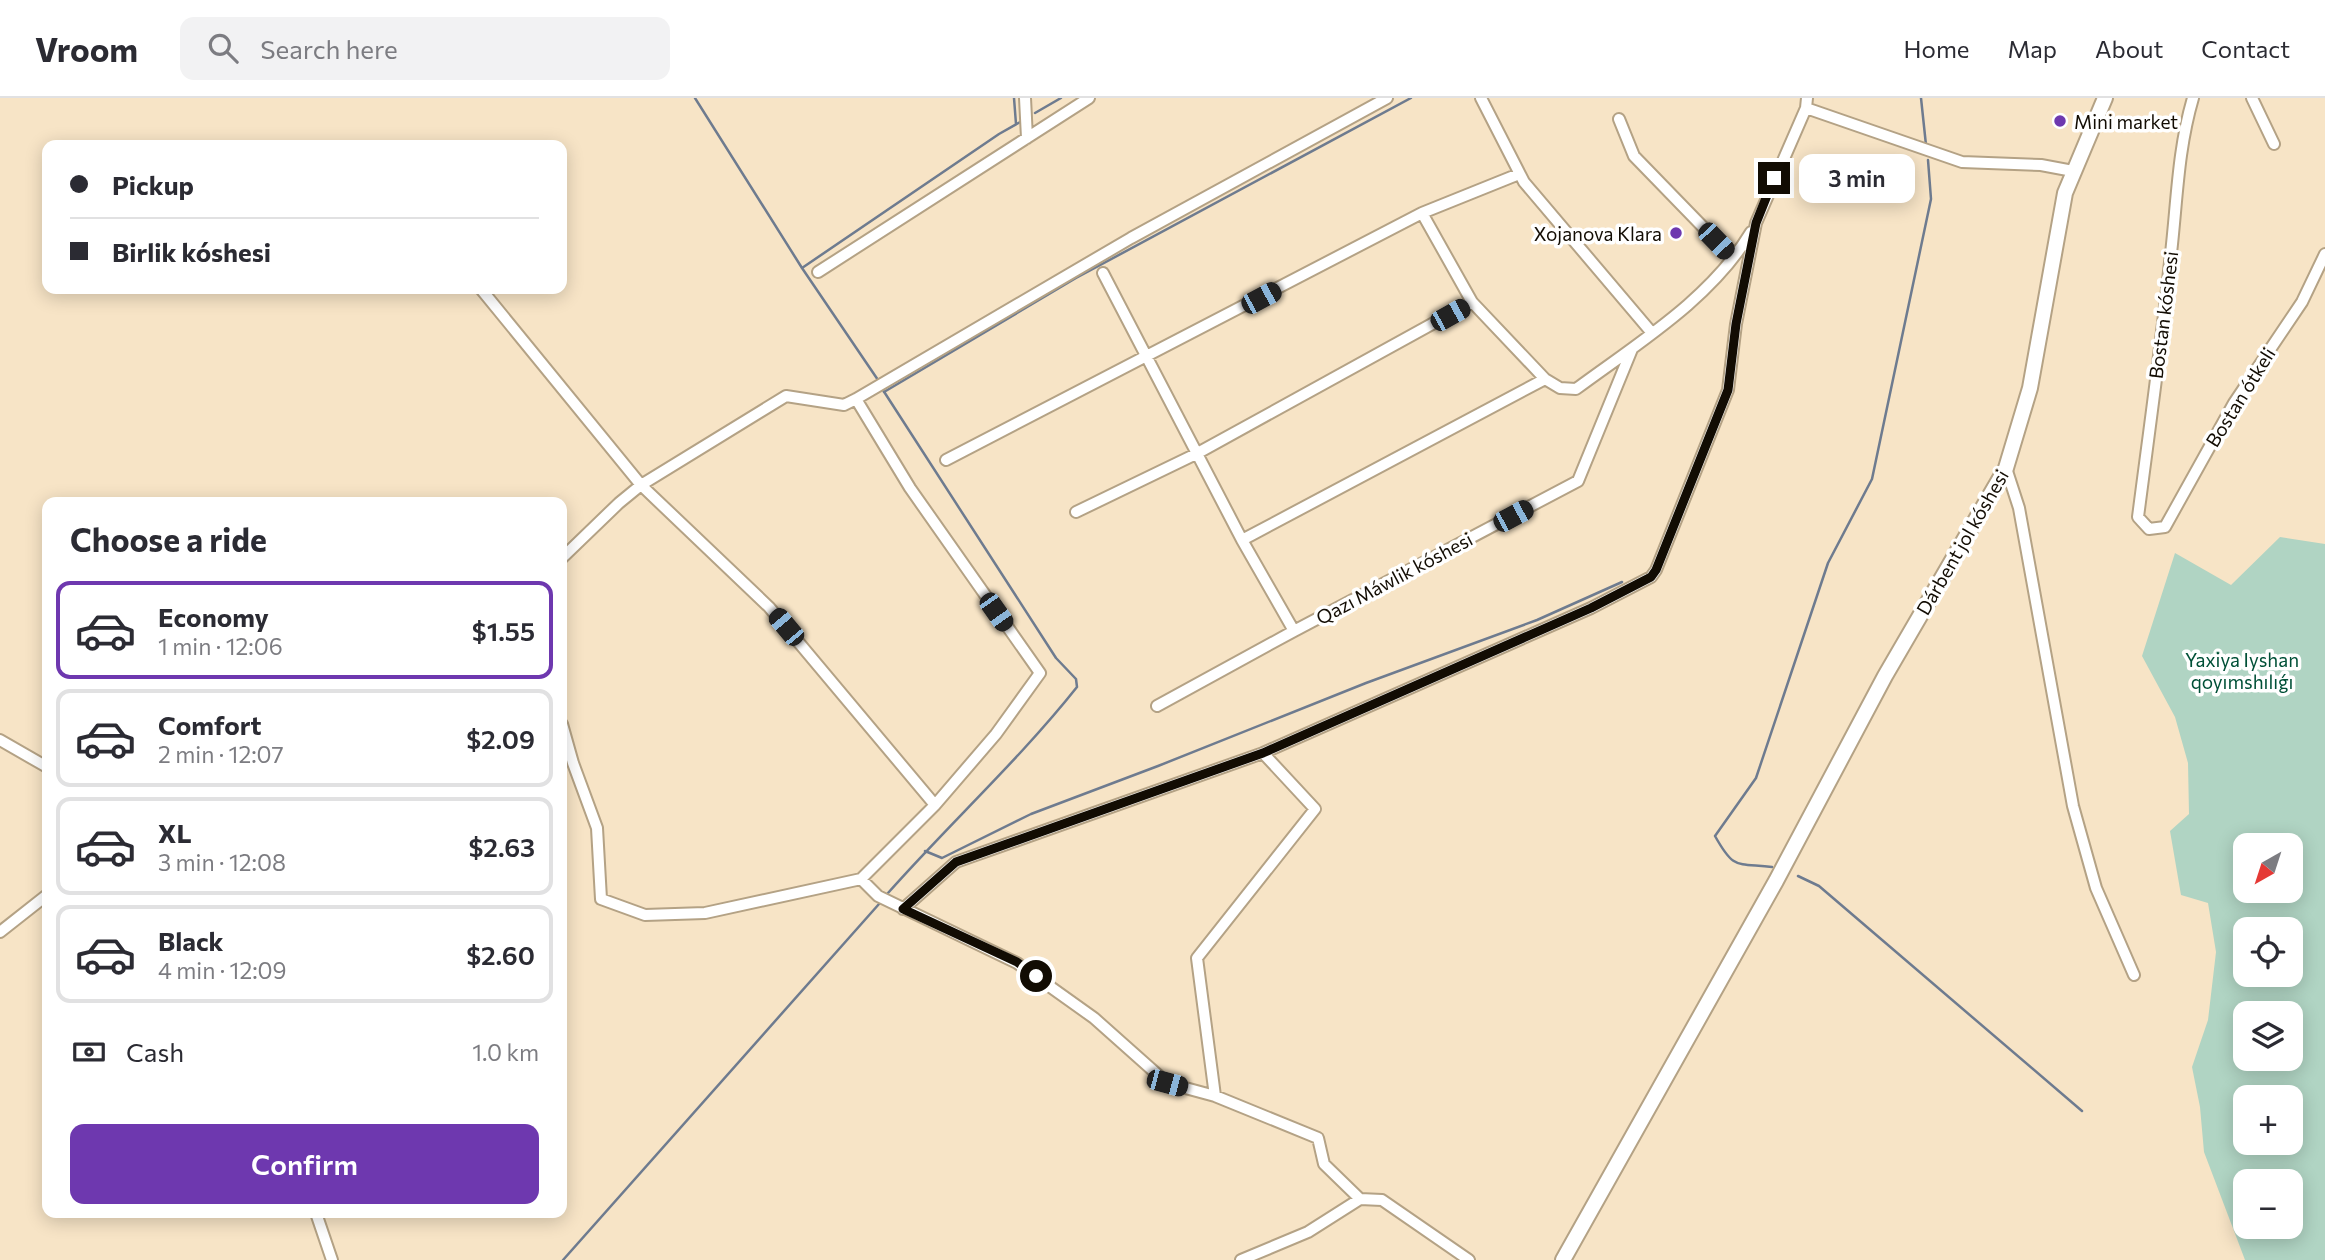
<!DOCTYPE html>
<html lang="en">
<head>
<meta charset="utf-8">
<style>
  :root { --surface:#fff; --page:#f2f2f3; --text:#2b2b33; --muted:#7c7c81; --line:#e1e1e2; --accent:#6e38af }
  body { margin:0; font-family:Commissioner,sans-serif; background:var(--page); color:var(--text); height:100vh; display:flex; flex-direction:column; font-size:26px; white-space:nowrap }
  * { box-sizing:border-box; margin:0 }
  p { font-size:23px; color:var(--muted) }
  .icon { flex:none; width:38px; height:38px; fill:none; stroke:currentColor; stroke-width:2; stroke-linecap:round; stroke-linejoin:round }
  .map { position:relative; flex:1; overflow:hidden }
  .side { position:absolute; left:42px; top:399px; width:525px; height:721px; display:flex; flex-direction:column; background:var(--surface); border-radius:14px; box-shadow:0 4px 18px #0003 }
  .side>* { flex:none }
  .hud { position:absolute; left:42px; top:42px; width:525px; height:154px; border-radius:14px; box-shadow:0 4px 18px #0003; display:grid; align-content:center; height:154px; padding:0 28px; background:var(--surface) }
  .needle { width:46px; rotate:219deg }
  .tools { position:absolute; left:2233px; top:735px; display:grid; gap:14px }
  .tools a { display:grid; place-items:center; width:70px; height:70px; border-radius:14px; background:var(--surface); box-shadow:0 4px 18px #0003; font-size:35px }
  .end { position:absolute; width:32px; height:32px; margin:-16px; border:9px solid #120c03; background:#fff; box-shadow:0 0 0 4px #fff }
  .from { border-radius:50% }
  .bubble { position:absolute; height:49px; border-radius:14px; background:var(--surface); box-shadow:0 4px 18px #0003; font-size:23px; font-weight:600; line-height:49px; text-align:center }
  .car { position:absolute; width:21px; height:42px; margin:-21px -10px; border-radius:9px; box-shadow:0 0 5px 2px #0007; background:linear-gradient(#222 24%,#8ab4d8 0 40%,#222 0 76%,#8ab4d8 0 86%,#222 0) }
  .hud b { display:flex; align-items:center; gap:24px; height:66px; font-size:26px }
  .hud b+b { border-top:2px solid var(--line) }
  .hud i { width:18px; height:18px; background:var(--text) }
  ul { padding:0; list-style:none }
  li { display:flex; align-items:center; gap:21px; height:98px; margin:0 14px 10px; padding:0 14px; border:4px solid var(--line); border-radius:14px }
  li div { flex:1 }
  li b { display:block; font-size:26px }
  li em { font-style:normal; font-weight:600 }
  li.current { border-color:var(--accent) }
  li>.icon { width:63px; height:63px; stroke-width:1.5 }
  h2 { padding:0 28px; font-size:32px; line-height:84px }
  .pay { display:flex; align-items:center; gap:18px; height:77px; padding:0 28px; font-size:26px }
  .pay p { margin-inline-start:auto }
  .primary-button { display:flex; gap:14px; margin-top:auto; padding:14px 28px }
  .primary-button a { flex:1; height:80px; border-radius:14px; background:var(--accent); color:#fff; font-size:28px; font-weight:600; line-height:80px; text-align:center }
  header { display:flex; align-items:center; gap:42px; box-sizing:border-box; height:98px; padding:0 35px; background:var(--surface); border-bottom:2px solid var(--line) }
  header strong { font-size:33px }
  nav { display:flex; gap:38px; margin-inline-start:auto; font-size:24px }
  .search { width:490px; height:63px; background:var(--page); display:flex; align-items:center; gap:18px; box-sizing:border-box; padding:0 24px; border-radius:14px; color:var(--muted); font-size:26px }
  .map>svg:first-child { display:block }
  .green { fill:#b0d4c3; fill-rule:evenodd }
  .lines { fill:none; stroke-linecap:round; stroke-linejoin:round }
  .stream { stroke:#6e7b8f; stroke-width:2.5 }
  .street-casing { stroke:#b4a285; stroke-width:14 }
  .secondary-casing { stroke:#b4a285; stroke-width:18 }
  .street { stroke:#fff; stroke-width:10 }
  .secondary { stroke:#fff; stroke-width:14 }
  .route { stroke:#120c03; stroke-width:9 }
  .poi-dot { fill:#6e38af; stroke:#fff; stroke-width:2.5 }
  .labels { text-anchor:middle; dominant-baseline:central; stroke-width:7; stroke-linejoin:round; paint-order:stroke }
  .poi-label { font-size:19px; fill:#120c03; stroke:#fff; text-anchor:start }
  .street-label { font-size:19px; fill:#120c03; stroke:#fff }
  .park-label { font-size:19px; fill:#005037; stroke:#fff }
</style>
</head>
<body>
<header>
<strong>Vroom</strong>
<div class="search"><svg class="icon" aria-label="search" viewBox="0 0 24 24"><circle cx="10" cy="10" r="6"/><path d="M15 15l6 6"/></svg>Search here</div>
<nav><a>Home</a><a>Map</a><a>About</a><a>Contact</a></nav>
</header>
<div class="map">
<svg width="2325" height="1162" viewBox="0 0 2325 1162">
  <rect width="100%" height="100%" fill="#f7e4c6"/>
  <path class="green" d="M 2280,439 L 2325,446 L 2325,1162 L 2245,1162 L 2204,1054 L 2200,1009 L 2192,969 L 2208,922 L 2216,854 L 2208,805 L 2181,797 L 2170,733 L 2189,716 L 2188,665 L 2175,619 L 2142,558 L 2175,455 L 2231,487 ZM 2245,747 L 2291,747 L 2291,793 L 2245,793 ZM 2245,831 L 2291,831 L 2291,877 L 2245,877 ZM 2245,915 L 2291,915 L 2291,961 L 2245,961 ZM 2245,999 L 2291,999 L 2291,1045 L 2245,1045 ZM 2245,1083 L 2291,1083 L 2291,1129 L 2245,1129 Z"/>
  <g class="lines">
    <path class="stream" d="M 695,0 L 802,170 L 878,282
      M 1014,0 L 1016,26
      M 1921,0 L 1926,47
      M 1035,15 L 1061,0
      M 802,170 L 999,36 L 1022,23
      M 881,289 L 1056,560 L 1076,581 L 1077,589 C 1019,662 950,725 888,795
      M 884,294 L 1076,180 L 1411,0
      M 925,753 L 942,760 L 1031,716 L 1158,668 L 1366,585 L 1537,522 L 1622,484
      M 1772,769 C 1736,765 1734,772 1715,738 L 1756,680 L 1828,465 L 1872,381 L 1931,101 L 1928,62
      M 1798,778 L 1819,788 L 2082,1013
      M 563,1162 L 879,806"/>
    <defs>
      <path id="street" d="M 1025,0 L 1027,40
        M 1481,0 L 1524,84 L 1652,235
        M 2193,0 C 2177,54 2177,108 2170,164 C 2161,249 2149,334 2138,419 L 2149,431 L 2165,429 L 2234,305 L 2302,204 L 2325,156
        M 2252,0 L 2274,46
        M 1806,10 L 1962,64 L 2041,67 L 2073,73
        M 1619,21 L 1634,58 L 1733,160
        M 1422,115 L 1472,204 L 1545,281
        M 818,174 L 1089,0
        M 1103,175 L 1242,442 L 1294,533
        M 481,191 L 641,387 L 769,509 L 935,707
        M 946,362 L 1422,115 L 1519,76
        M 2006,370 L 2019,410 L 2073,708 L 2096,790 L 2134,877
        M 1076,414 L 1196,356 L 1472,204
        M 1242,442 L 1545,281 L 1560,290 L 1576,291 C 1638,245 1711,201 1751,134
        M 562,460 L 619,405 L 641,387 L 786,298 L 844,307 L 856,301 L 1131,140 L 1387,0
        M 1157,608 L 1294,533 L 1578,383 L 1632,251
        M 562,626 L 573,665 L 597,730 L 601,801 L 645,817 L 705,815 L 861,781 L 935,707 L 996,636 L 1040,575 L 910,390 L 856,301
        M 0,642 L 47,669
        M 861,781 L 878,798 L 1017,865 L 1094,920 L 1167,985 L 1215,998 L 1318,1040 L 1324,1066 L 1360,1101
        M 903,811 L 956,764 L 1263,655 L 1591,510 L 1651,479 L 1656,472 L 1728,292 L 1736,226 L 1756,125 L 1806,10 L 1807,0
        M 0,834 L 47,797
        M 1215,998 L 1197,860 L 1315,711 L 1263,655
        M 316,1115 L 332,1162
        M 1241,1162 L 1308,1134 L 1360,1101 L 1382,1102 L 1469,1162"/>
      <path id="secondary" d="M 1563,1162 L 1776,783 L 1885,578 L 2006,370 L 2030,290 L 2065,95 L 2105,0"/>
    </defs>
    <use href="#street" class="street-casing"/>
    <use href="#secondary" class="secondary-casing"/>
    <use href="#street" class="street"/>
    <use href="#secondary" class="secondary"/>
  </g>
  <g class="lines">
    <path class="route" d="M 1036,878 L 1017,864 L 903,811 L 956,764 L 1263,655 L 1591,510 L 1651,479 L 1656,472 L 1728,292 L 1736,226 L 1756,125 L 1774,80"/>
  </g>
  <g class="poi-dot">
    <circle cx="2060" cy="23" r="7"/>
    <circle cx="1676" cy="135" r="7"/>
  </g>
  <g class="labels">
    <g class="poi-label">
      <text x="2074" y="23">Mini market</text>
      <text x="1662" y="135" text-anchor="end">Xojanova Klara</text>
    </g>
    <g class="street-label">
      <text transform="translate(2163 217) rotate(-83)">Bostan kóshesi</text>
      <text transform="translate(2240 299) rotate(-58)">Bostan ótkeli</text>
      <text transform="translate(1962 444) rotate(-60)">Dárbent jol kóshesi</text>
      <text transform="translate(1394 480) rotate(-28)">Qazı Máwlik kóshesi</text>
    </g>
    <g class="park-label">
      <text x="2242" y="561">Yaxiya Iyshan<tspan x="2242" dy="22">qoyımshılıǵı</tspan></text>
    </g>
  </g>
</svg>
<div class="tools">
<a><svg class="needle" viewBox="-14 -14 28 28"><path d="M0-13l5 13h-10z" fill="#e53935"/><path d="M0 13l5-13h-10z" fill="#7c7c81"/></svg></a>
<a><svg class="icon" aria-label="locate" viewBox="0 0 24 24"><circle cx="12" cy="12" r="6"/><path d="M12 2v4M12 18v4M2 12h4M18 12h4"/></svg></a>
<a><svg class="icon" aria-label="layers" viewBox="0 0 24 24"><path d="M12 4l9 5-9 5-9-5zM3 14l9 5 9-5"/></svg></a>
<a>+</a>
<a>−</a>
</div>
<i class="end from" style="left:1036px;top:878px"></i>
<i class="end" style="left:1774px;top:80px"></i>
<div class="bubble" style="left:1799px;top:56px;width:116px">3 min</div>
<i class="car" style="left:1716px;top:143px;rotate:136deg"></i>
<i class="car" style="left:1261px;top:200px;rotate:62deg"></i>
<i class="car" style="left:1450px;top:217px;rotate:61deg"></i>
<i class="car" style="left:1513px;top:418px;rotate:62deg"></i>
<i class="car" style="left:996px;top:514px;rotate:145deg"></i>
<i class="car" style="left:786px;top:529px;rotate:320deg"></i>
<i class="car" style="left:1167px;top:985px;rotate:105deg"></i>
<div class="hud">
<b><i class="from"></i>Pickup</b>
<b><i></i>Birlik kóshesi</b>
</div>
<section class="side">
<h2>Choose a ride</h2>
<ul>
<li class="current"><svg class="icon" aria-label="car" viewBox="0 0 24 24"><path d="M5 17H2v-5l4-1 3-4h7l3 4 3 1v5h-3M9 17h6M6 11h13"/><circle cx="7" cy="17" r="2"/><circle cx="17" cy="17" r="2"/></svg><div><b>Economy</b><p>1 min · 12:06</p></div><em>$1.55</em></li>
<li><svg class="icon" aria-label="car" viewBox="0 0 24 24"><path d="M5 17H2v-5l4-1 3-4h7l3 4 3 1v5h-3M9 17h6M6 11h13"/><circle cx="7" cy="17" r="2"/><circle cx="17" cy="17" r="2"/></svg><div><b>Comfort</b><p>2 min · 12:07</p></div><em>$2.09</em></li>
<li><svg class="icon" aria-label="car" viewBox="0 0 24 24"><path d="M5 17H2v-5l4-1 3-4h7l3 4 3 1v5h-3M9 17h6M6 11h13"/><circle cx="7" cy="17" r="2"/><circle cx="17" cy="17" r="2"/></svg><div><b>XL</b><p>3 min · 12:08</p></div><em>$2.63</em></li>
<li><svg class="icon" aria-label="car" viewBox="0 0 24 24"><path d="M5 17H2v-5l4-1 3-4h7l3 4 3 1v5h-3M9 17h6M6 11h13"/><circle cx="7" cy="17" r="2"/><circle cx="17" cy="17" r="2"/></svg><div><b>Black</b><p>4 min · 12:09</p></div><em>$2.60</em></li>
</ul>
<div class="pay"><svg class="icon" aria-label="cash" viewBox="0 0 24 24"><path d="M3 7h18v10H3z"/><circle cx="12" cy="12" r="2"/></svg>Cash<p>1.0 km</p></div>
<div class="primary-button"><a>Confirm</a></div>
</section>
</div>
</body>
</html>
